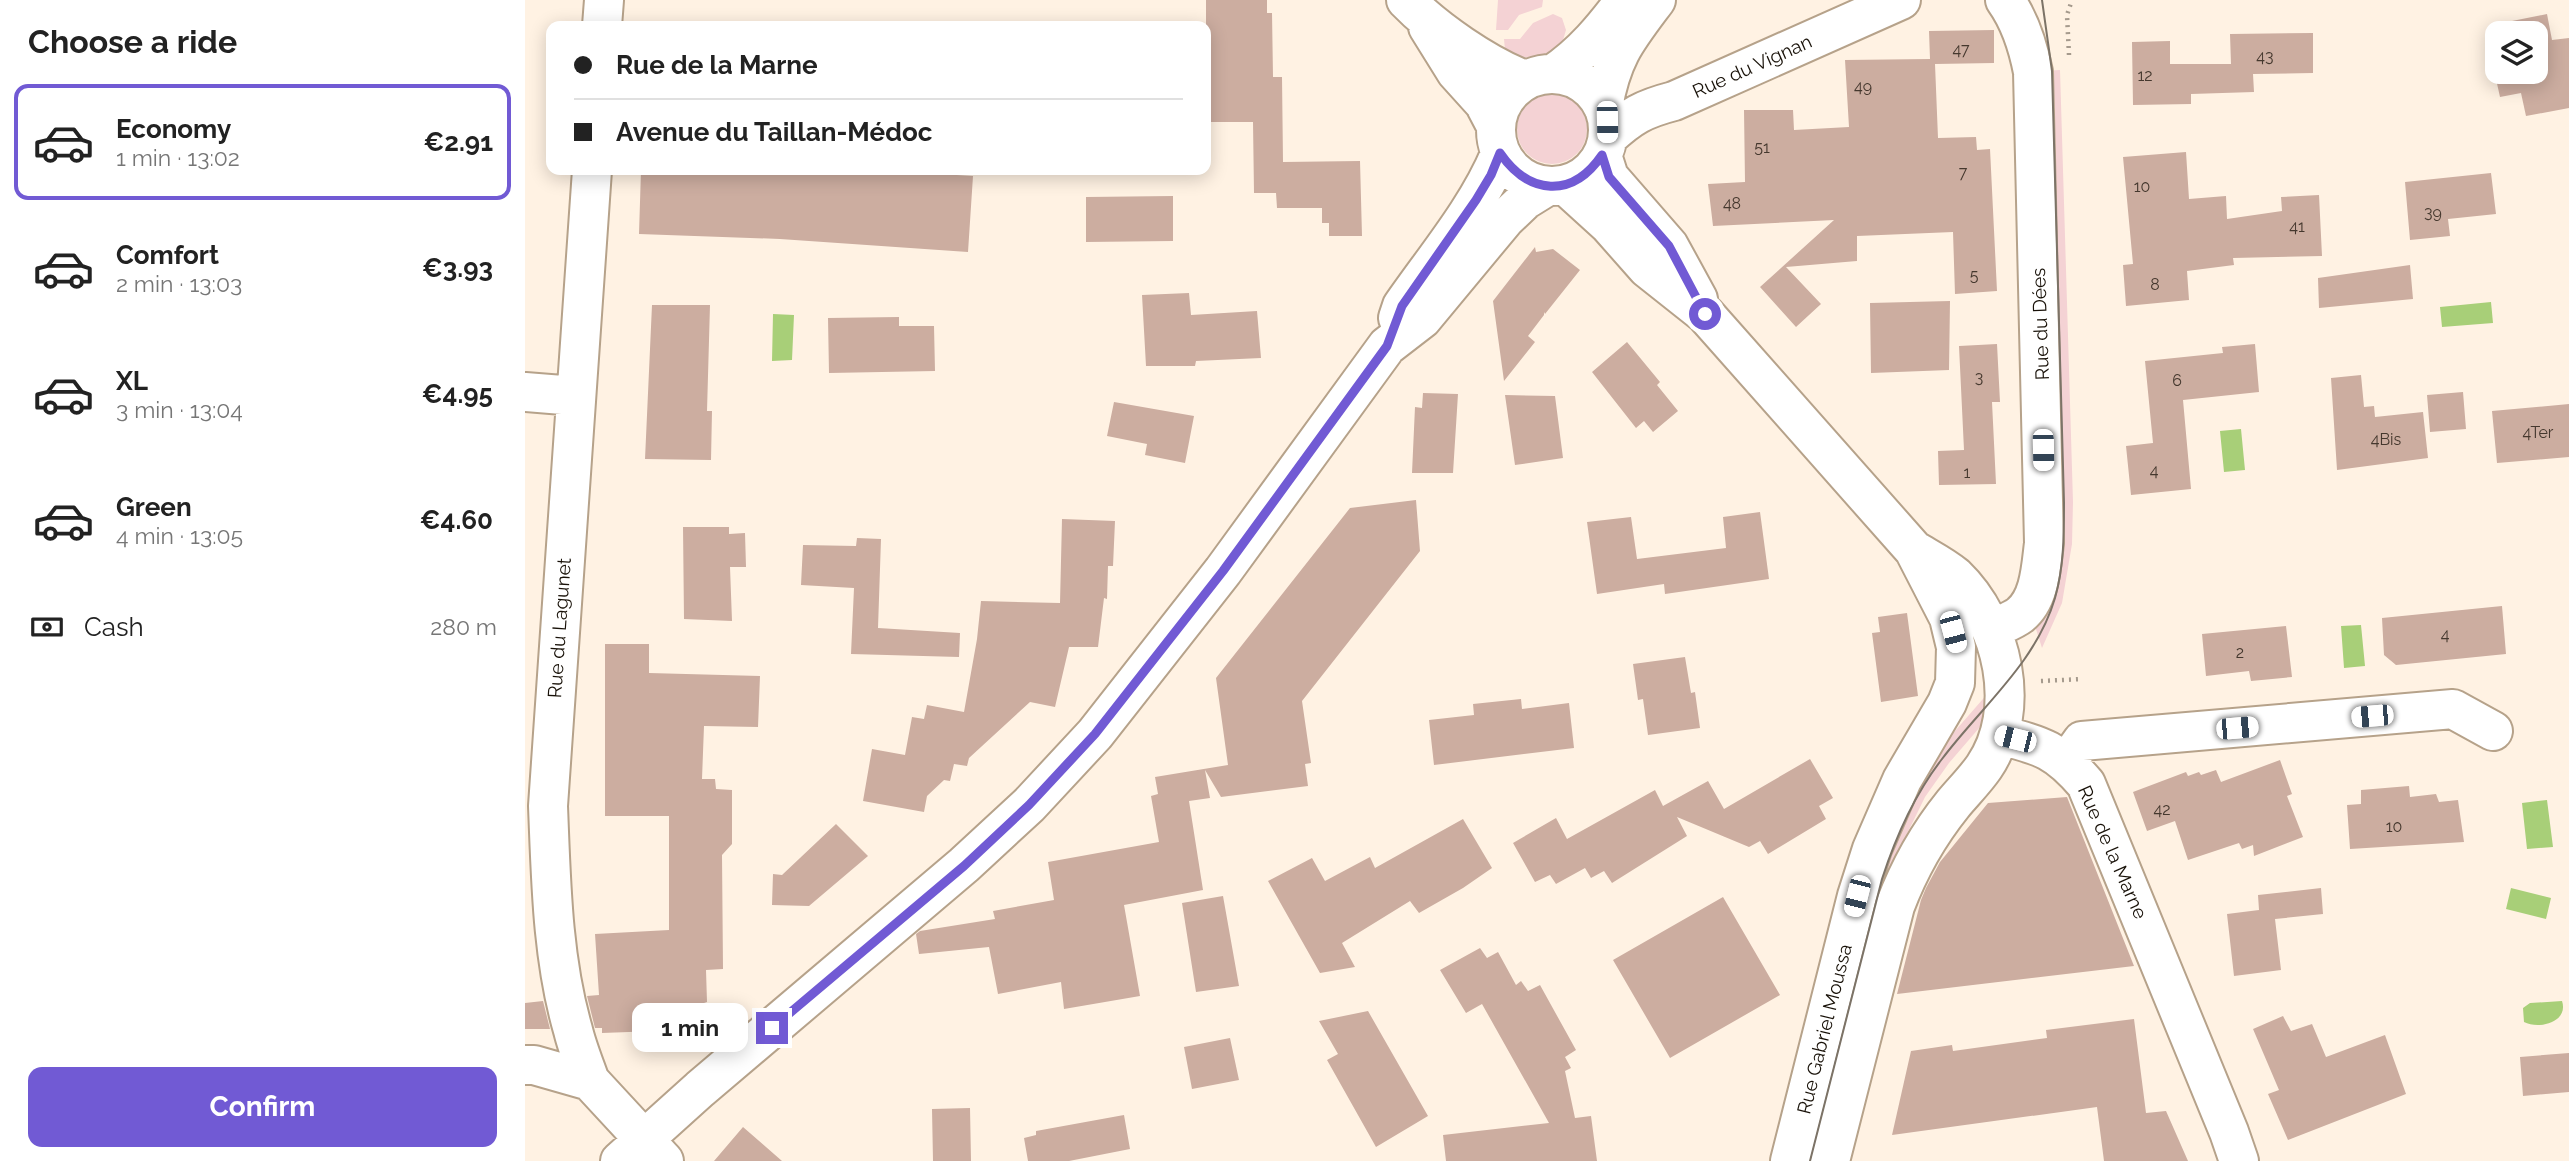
<!DOCTYPE html>
<html lang="en">
<head>
<meta charset="utf-8">
<style>
  :root { --surface:#fff; --page:#f2f2f2; --text:#222; --muted:#767676; --line:#e0e0e0; --accent:#715ad4 }
  body { margin:0; font-family:Raleway,sans-serif; background:var(--page); color:var(--text); height:100vh; display:flex; flex-direction:column; font-size:26px; white-space:nowrap }
  * { box-sizing:border-box; margin:0 }
  p { font-size:23px; color:var(--muted) }
  .icon { flex:none; width:38px; height:38px; fill:none; stroke:currentColor; stroke-width:2; stroke-linecap:round; stroke-linejoin:round }
  .map { position:relative; flex:1; overflow:hidden }
  .panel { display:flex; flex-direction:column; background:var(--surface); width:525px }
  .panel>* { flex:none }
  .guide { position:absolute; left:21px; top:21px; width:665px; height:154px; border-radius:14px; box-shadow:0 4px 18px #0003; display:grid; align-content:center; height:154px; padding:0 28px; background:var(--surface) }
  .buttons { position:absolute; left:1960px; top:21px; display:grid; gap:14px }
  .buttons a { display:grid; place-items:center; width:63px; height:63px; border-radius:14px; background:var(--surface); box-shadow:0 4px 18px #0003; font-size:35px }
  .end { position:absolute; width:32px; height:32px; margin:-16px; border:9px solid #715ad4; background:#fff; box-shadow:0 0 0 4px #fff }
  .from { border-radius:50% }
  .bubble { position:absolute; height:49px; border-radius:14px; background:var(--surface); box-shadow:0 4px 18px #0003; font-size:23px; font-weight:700; line-height:49px; text-align:center }
  .car { position:absolute; width:21px; height:42px; margin:-21px -10px; border-radius:9px; box-shadow:0 0 5px 2px #0007; background:linear-gradient(#fff 24%,#345 0 40%,#fff 0 76%,#345 0 86%,#fff 0) }
  .guide b { display:flex; align-items:center; gap:24px; height:66px; font-size:26px }
  .guide b+b { border-top:2px solid var(--line) }
  .guide i { width:18px; height:18px; background:var(--text) }
  ul { padding:0; list-style:none }
  li { display:flex; align-items:center; gap:21px; height:116px; margin:0 14px 10px; padding:0 14px; border:4px solid transparent; border-radius:14px }
  li div { flex:1 }
  li b { display:block; font-size:26px }
  li em { font-style:normal; font-weight:700 }
  li.active { border-color:var(--accent) }
  li>.icon { width:63px; height:63px; stroke-width:1.5 }
  h2 { padding:0 28px; font-size:32px; line-height:84px }
  .pay { display:flex; align-items:center; gap:18px; height:77px; padding:0 28px; font-size:26px }
  .pay p { margin-inline-start:auto }
  .button { display:flex; gap:14px; margin-top:auto; padding:14px 28px }
  .button a { flex:1; height:80px; border-radius:14px; background:var(--accent); color:#fff; font-size:28px; font-weight:700; line-height:80px; text-align:center }
  main { display:flex; flex:1; min-height:0 }
  .map>svg:first-child { display:block }
  .green { fill:#f4d2d4 }
  .water { fill:#a8cf78 }
  .building { fill:#ccada0 }
  .lines { fill:none; stroke-linecap:round; stroke-linejoin:round }
  .minor-casing { stroke:#b6a28a; stroke-width:42 }
  .path { stroke:#a59a8d; stroke-width:4.5; stroke-dasharray:2 5; stroke-linecap:butt }
  .minor { stroke:#fff; stroke-width:38 }
  .tram { stroke:#7c7367; stroke-width:2 }
  .route { stroke:#715ad4; stroke-width:9 }
  .labels { text-anchor:middle; dominant-baseline:central; stroke-width:5; stroke-linejoin:round; paint-order:stroke }
  .number-label { font-size:16px; fill:#45382e }
  .street-label { font-size:19px; fill:#181108; stroke:#fff }
</style>
</head>
<body>
<main>
<section class="panel">
<h2>Choose a ride</h2>
<ul>
<li class="active"><svg class="icon" aria-label="car" viewBox="0 0 24 24"><path d="M5 17H2v-5l4-1 3-4h7l3 4 3 1v5h-3M9 17h6M6 11h13"/><circle cx="7" cy="17" r="2"/><circle cx="17" cy="17" r="2"/></svg><div><b>Economy</b><p>1 min · 13:02</p></div><em>€2.91</em></li>
<li><svg class="icon" aria-label="car" viewBox="0 0 24 24"><path d="M5 17H2v-5l4-1 3-4h7l3 4 3 1v5h-3M9 17h6M6 11h13"/><circle cx="7" cy="17" r="2"/><circle cx="17" cy="17" r="2"/></svg><div><b>Comfort</b><p>2 min · 13:03</p></div><em>€3.93</em></li>
<li><svg class="icon" aria-label="car" viewBox="0 0 24 24"><path d="M5 17H2v-5l4-1 3-4h7l3 4 3 1v5h-3M9 17h6M6 11h13"/><circle cx="7" cy="17" r="2"/><circle cx="17" cy="17" r="2"/></svg><div><b>XL</b><p>3 min · 13:04</p></div><em>€4.95</em></li>
<li><svg class="icon" aria-label="car" viewBox="0 0 24 24"><path d="M5 17H2v-5l4-1 3-4h7l3 4 3 1v5h-3M9 17h6M6 11h13"/><circle cx="7" cy="17" r="2"/><circle cx="17" cy="17" r="2"/></svg><div><b>Green</b><p>4 min · 13:05</p></div><em>€4.60</em></li>
</ul>
<div class="pay"><svg class="icon" aria-label="cash" viewBox="0 0 24 24"><path d="M3 7h18v10H3z"/><circle cx="12" cy="12" r="2"/></svg>Cash<p>280 m</p></div>
<div class="button"><a>Confirm</a></div>
</section>
<div class="map">
<svg width="2044" height="1161" viewBox="0 0 2044 1161">
  <rect width="100%" height="100%" fill="#fff2e3"/>
  <path class="green" d="M 973,0 L 1018,0 L 1017,7 L 994,15 L 983,30 L 971,30 Z
    M 1028,14 L 1037,18 L 1041,30 L 1036,47 C 1018,57 1005,59 985,56 L 980,50 L 979,39 L 995,39 L 1008,23 Z
    M 1535,70 L 1548,502 L 1547,544 L 1537,603 L 1517,648 L 1510,626 L 1516,71 Z
    M992 129a35 35 0 1 1 70 0a35 35 0 1 1-70 0Z
    M 1464,692 L 1461,720 L 1424,763 L 1400,797 L 1377,844 L 1359,901 L 1292,1161 L 1276,1161 L 1343,898 L 1410,754 Z"/>
  <path class="water" d="M 1966,302 L 1968,323 L 1917,327 L 1915,307 Z
    M 248,314 L 269,315 L 267,360 L 247,361 Z
    M 1716,429 L 1720,470 L 1699,472 L 1695,431 Z
    M 1836,625 L 1840,666 L 1819,668 L 1816,626 Z
    M 2022,800 L 2028,847 L 2002,849 L 1997,803 Z
    M 1986,888 L 2026,898 L 2021,919 L 1981,909 Z
    M 2037,1001 C 2044,1022 2014,1030 1999,1022 L 1998,1008 L 2005,1003 Z"/>
  <path class="building" d="M 681,0 L 742,0 L 742,13 L 747,13 L 748,77 L 757,77 L 758,162 L 835,161 L 837,236 L 804,236 L 804,223 L 797,223 L 797,208 L 752,208 L 751,193 L 729,193 L 728,122 L 681,122 Z
    M 2022,14 L 2027,40 L 2044,38 L 2044,108 L 2001,116 L 1996,93 L 1975,97 L 1969,70 L 2011,72 L 2011,33 L 1979,33 L 1977,23 Z
    M 1469,30 L 1469,63 L 1410,64 L 1413,138 L 1451,137 L 1452,150 L 1465,149 L 1472,291 L 1430,294 L 1428,232 L 1332,236 L 1332,261 L 1261,267 L 1296,304 L 1271,327 L 1235,287 L 1309,220 L 1188,226 L 1183,184 L 1220,182 L 1219,110 L 1268,110 L 1269,130 L 1324,127 L 1320,60 L 1405,59 L 1404,31 Z
    M 1788,33 L 1788,73 L 1728,74 L 1729,92 L 1666,94 L 1666,104 L 1608,105 L 1607,42 L 1645,41 L 1645,64 L 1706,64 L 1705,34 Z
    M 1661,152 L 1664,199 L 1701,196 L 1702,219 L 1757,211 L 1756,197 L 1794,195 L 1797,256 L 1708,258 L 1709,265 L 1662,271 L 1664,300 L 1601,306 L 1598,265 L 1608,264 L 1598,157 Z
    M 116,170 L 351,170 L 448,176 L 443,252 L 255,239 L 114,234 Z
    M 1966,173 L 1971,214 L 1923,219 L 1925,236 L 1885,240 L 1880,182 Z
    M 648,196 L 648,241 L 561,242 L 561,197 Z
    M 1010,247 L 1011,252 L 1028,249 L 1055,270 L 1020,314 L 1019,312 L 1019,315 L 1003,336 L 1010,342 L 979,381 L 968,301 Z
    M 1885,265 L 1888,299 L 1794,308 L 1793,278 Z
    M 664,293 L 666,315 L 732,311 L 736,358 L 671,361 L 670,366 L 621,366 L 617,295 Z
    M 1425,301 L 1424,370 L 1346,373 L 1345,303 Z
    M 127,305 L 185,305 L 182,411 L 187,411 L 186,460 L 120,459 Z
    M 374,317 L 374,326 L 409,326 L 410,371 L 304,373 L 303,318 Z
    M 1102,342 L 1135,382 L 1132,385 L 1153,411 L 1128,432 L 1119,421 L 1111,428 L 1067,372 Z
    M 1472,344 L 1475,402 L 1467,402 L 1471,484 L 1414,485 L 1413,451 L 1439,450 L 1434,346 Z
    M 1730,344 L 1734,392 L 1658,400 L 1666,489 L 1606,495 L 1601,446 L 1628,443 L 1620,361 L 1698,353 L 1697,347 Z
    M 1836,375 L 1839,407 L 1849,406 L 1850,417 L 1898,412 L 1903,458 L 1812,470 L 1806,378 Z
    M 1938,392 L 1941,429 L 1905,432 L 1902,395 Z
    M 898,393 L 933,394 L 928,473 L 887,473 L 890,407 L 897,408 Z
    M 980,395 L 1030,396 L 1038,458 L 990,465 Z
    M 589,402 L 669,416 L 660,463 L 620,455 L 622,444 L 582,436 Z
    M 2044,404 L 2044,457 L 1972,463 L 1967,411 Z
    M 891,500 L 895,551 L 777,701 L 786,763 L 780,764 L 783,786 L 696,797 L 680,770 L 685,798 L 664,801 L 678,890 L 599,905 L 615,996 L 539,1009 L 536,982 L 473,994 L 464,947 L 394,954 L 391,934 L 395,931 L 470,919 L 468,911 L 529,900 L 523,862 L 634,842 L 626,796 L 633,794 L 630,777 L 703,765 L 691,678 L 825,508 Z
    M 1235,512 L 1244,579 L 1140,594 L 1139,584 L 1072,594 L 1062,522 L 1106,517 L 1112,559 L 1201,548 L 1198,517 Z
    M 537,519 L 590,521 L 588,566 L 583,566 L 582,599 L 579,598 L 573,647 L 544,647 L 530,707 L 505,702 L 444,758 L 442,766 L 429,764 L 425,781 L 419,780 L 402,796 L 399,812 L 338,801 L 347,749 L 380,755 L 387,717 L 399,719 L 402,705 L 439,712 L 452,639 L 456,601 L 535,603 Z
    M 158,527 L 204,527 L 204,534 L 220,533 L 221,567 L 205,567 L 207,621 L 159,619 Z
    M 332,538 L 356,539 L 353,628 L 435,633 L 434,657 L 326,654 L 329,588 L 276,585 L 278,545 L 331,546 Z
    M 1977,606 L 1981,654 L 1871,665 L 1859,655 L 1857,618 Z
    M 1382,613 L 1393,696 L 1356,702 L 1347,633 L 1355,632 L 1353,617 Z
    M 1761,626 L 1767,677 L 1726,681 L 1724,671 L 1681,676 L 1677,634 Z
    M 80,644 L 124,644 L 124,673 L 235,676 L 233,727 L 179,726 L 177,779 L 190,779 L 191,789 L 207,790 L 207,844 L 197,855 L 198,969 L 181,970 L 182,1002 L 130,1020 L 131,1031 L 77,1033 L 77,1028 L 70,1028 L 62,996 L 74,995 L 70,934 L 144,930 L 144,816 L 80,816 Z
    M 1160,657 L 1166,693 L 1170,692 L 1175,728 L 1123,735 L 1118,699 L 1113,700 L 1108,664 Z
    M 996,699 L 997,709 L 1044,703 L 1049,748 L 909,765 L 904,720 L 949,715 L 948,704 Z
    M 1285,759 L 1308,798 L 1294,806 L 1301,819 L 1243,854 L 1235,841 L 1224,847 L 1152,817 L 1162,836 L 1087,883 L 1079,871 L 1066,878 L 1060,868 L 1031,884 L 1025,875 L 1010,882 L 988,843 L 1031,818 L 1042,839 L 1130,790 L 1138,806 L 1183,781 L 1199,809 Z
    M 1755,760 L 1767,794 L 1762,796 L 1778,837 L 1729,856 L 1728,845 L 1717,849 L 1714,843 L 1663,860 L 1650,821 L 1622,831 L 1608,792 L 1661,772 L 1663,776 L 1674,772 L 1676,775 L 1691,770 L 1696,782 Z
    M 1884,786 L 1885,797 L 1911,794 L 1914,802 L 1933,800 L 1939,842 L 1825,849 L 1822,805 L 1836,804 L 1836,790 Z
    M 1542,797 L 1609,966 L 1372,994 L 1396,900 L 1401,888 L 1415,862 L 1463,803 Z
    M 938,819 L 967,868 L 938,888 L 894,913 L 885,901 L 817,943 L 830,967 L 795,973 L 743,881 L 787,858 L 800,881 L 845,857 L 850,868 Z
    M 311,824 L 343,856 L 284,906 L 247,905 L 248,874 L 257,875 Z
    M 1796,888 L 1798,914 L 1750,919 L 1756,970 L 1709,976 L 1702,914 L 1734,910 L 1733,895 Z
    M 698,896 L 714,986 L 671,992 L 657,903 Z
    M 1198,897 L 1255,995 L 1145,1058 L 1088,960 Z
    M 955,948 L 962,958 L 973,952 L 991,985 L 996,981 L 1003,991 L 1015,985 L 1051,1050 L 1040,1057 L 1046,1068 L 1040,1071 L 1050,1118 L 1066,1116 L 1072,1161 L 921,1161 L 918,1135 L 1024,1123 L 957,1004 L 941,1013 L 915,970 Z
    M 18,1001 L 25,1029 L 0,1029 L 0,1003 Z
    M 843,1011 L 903,1116 L 851,1147 L 802,1060 L 813,1054 L 794,1021 Z
    M 1758,1016 L 1766,1031 L 1787,1024 L 1801,1057 L 1860,1035 L 1881,1094 L 1763,1140 L 1743,1094 L 1754,1090 L 1728,1029 Z
    M 1609,1019 L 1621,1113 L 1641,1111 L 1663,1161 L 1579,1161 L 1572,1107 L 1367,1135 L 1386,1051 L 1427,1045 L 1428,1051 L 1522,1038 L 1521,1030 Z
    M 705,1038 L 714,1080 L 667,1089 L 659,1047 Z
    M 2044,1053 L 2044,1092 L 1998,1096 L 1995,1057 Z
    M 445,1108 L 446,1161 L 408,1161 L 407,1109 Z
    M 599,1115 L 605,1149 L 544,1161 L 503,1161 L 499,1138 L 511,1135 L 511,1131 Z
    M 218,1127 L 257,1161 L 189,1161 Z"/>
  <g class="lines">
    <defs>
      <path id="minor" d="M 881,0 C 910,30 961,65 1000,80
        M 77,26 L 79,0
        M 903,27 L 931,72 L 959,103 L 970,124
        M971 130a56 56 0 1 1 112 0a56 56 0 1 1-112 0Z
        M 1028,74 C 1058,54 1079,28 1100,0
        M 1078,107 C 1087,56 1101,40 1131,0
        M 1083,137 C 1106,116 1118,109 1149,101 L 1376,0
        M 1077,155 L 1084,177 L 1144,246 L 1173,299
        M 1040,185 L 1084,225 L 1122,268 L 1180,314 L 1389,550 C 1402,558 1418,566 1430,576 C 1478,622 1498,710 1459,767 C 1450,780 1438,792 1428,804 C 1403,835 1384,869 1370,906 L 1305,1161
        M 873,318 L 877,306 C 911,257 952,209 975,154
        M 0,392 L 50,396
        M 1466,630 C 1475,625 1487,621 1495,615 C 1515,599 1516,567 1519,543 L 1508,72 C 1503,46 1495,21 1480,0
        M 1475,735 C 1518,746 1532,750 1561,784 L 1704,1132 L 1714,1161
        M 1542,762 L 1557,741 L 1928,709 L 1968,731
        M 0,1065 L 9,1065 L 65,1081 L 139,1161
        M 65,1081 C 59,1064 52,1047 48,1030 C 27,958 26,880 23,806 L 67,170
        M 95,1161 L 175,1089 L 439,865 L 504,805 L 570,734 L 698,571 L 862,346 L 897,319 L 980,219 L 1000,200 L 1021,187
        M 1265,1161 L 1332,896 L 1347,849 L 1377,780 L 1422,703 L 1430,683 L 1431,647 L 1424,618 L 1389,550"/>
    </defs>
    <use href="#minor" class="minor-casing"/>
    <path class="path" d="M 1544,55 L 1542,15 L 1547,0
      M 1516,681 L 1557,679"/>
    <use href="#minor" class="minor"/>
    <path class="tram" d="M 1285,1161 L 1357,879 C 1371,836 1389,795 1417,759 C 1456,707 1511,663 1530,598 C 1539,567 1539,533 1539,502 L 1527,71 L 1517,0"/>
  </g>
  <g class="lines">
    <path class="route" d="M 247,1028 L 439,866 L 504,805 L 570,734 L 698,571 L 862,346 L 877,306 L 951,200 L 966,175 L 975,153 C 1004,195 1047,199 1077,155 L 1084,177 L 1144,246 L 1180,314"/>
  </g>
  <g class="labels">
    <g class="number-label">
      <text x="1436" y="49">47</text>
      <text x="1740" y="56">43</text>
      <text x="1620" y="75">12</text>
      <text x="1338" y="86">49</text>
      <text x="1237" y="147">51</text>
      <text x="1438" y="172">7</text>
      <text x="1617" y="186">10</text>
      <text x="1207" y="203">48</text>
      <text x="1908" y="212">39</text>
      <text x="1772" y="226">41</text>
      <text x="1449" y="275">5</text>
      <text x="1630" y="284">8</text>
      <text x="1454" y="377">3</text>
      <text x="1652" y="380">6</text>
      <text x="2013" y="432">4Ter</text>
      <text x="1861" y="439">4Bis</text>
      <text x="1629" y="470">4</text>
      <text x="1442" y="472">1</text>
      <text x="1920" y="634">4</text>
      <text x="1715" y="652">2</text>
      <text x="1637" y="809">42</text>
      <text x="1869" y="826">10</text>
    </g>
    <g class="street-label">
      <text transform="translate(1227 66) rotate(-24)">Rue du Vignan</text>
      <text transform="translate(1515 324) rotate(-92)">Rue du Dées</text>
      <text transform="translate(34 628) rotate(-86)">Rue du Lagunet</text>
      <text transform="translate(1588 852) rotate(66)">Rue de la Marne</text>
      <text transform="translate(1299 1029) rotate(-76)">Rue Gabriel Moussa</text>
    </g>
  </g>
</svg>
<div class="buttons">
<a><svg class="icon" aria-label="layers" viewBox="0 0 24 24"><path d="M12 4l9 5-9 5-9-5zM3 14l9 5 9-5"/></svg></a>
</div>
<i class="end from" style="left:1180px;top:314px"></i>
<i class="end" style="left:247px;top:1028px"></i>
<div class="bubble" style="left:107px;top:1003px;width:116px">1 min</div>
<i class="car" style="left:1082px;top:122px;rotate:179deg"></i>
<i class="car" style="left:1518px;top:450px;rotate:179deg"></i>
<i class="car" style="left:1428px;top:632px;rotate:165deg"></i>
<i class="car" style="left:1847px;top:716px;rotate:265deg"></i>
<i class="car" style="left:1712px;top:728px;rotate:85deg"></i>
<i class="car" style="left:1490px;top:739px;rotate:284deg"></i>
<i class="car" style="left:1332px;top:896px;rotate:194deg"></i>
<div class="guide">
<b><i class="from"></i>Rue de la Marne</b>
<b><i></i>Avenue du Taillan-Médoc</b>
</div>
</div>
</main>
</body>
</html>
